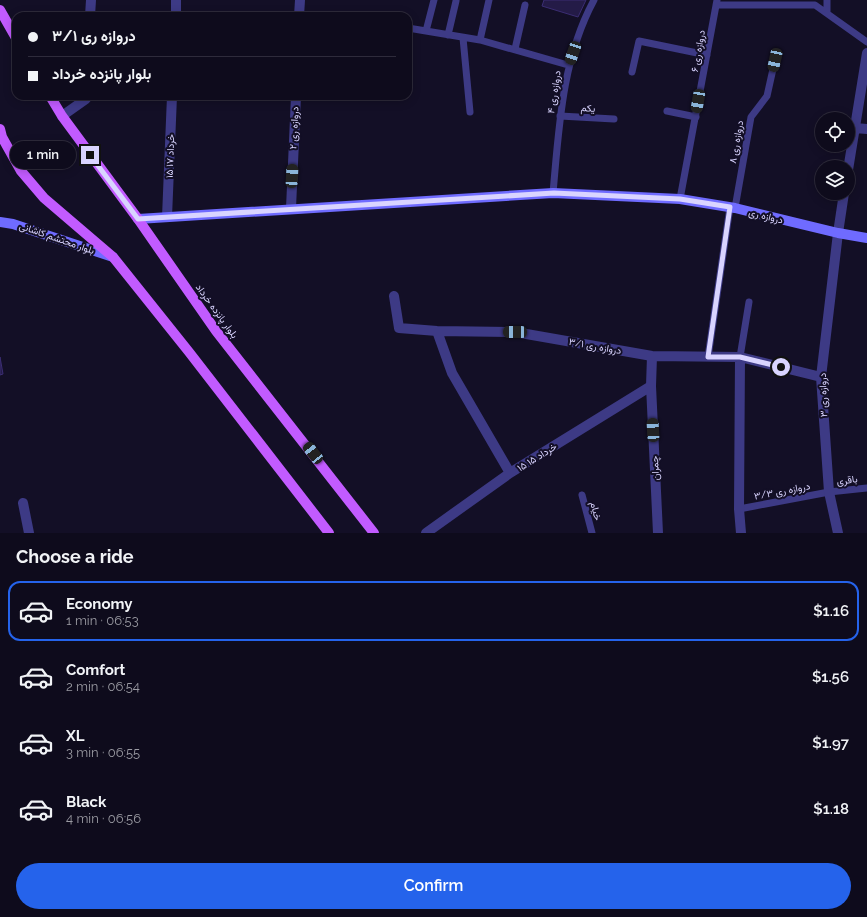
<!DOCTYPE html>
<html lang="en">
<head>
<meta charset="utf-8">
<style>
  :root { --surface:#0e0b1c; --page:#1c1929; --text:#f1f3f6; --muted:#9b9ba3; --line:#2e2b3b; --accent:#2563eb }
  body { margin:0; font-family:Raleway,Vazirmatn,sans-serif; background:var(--page); color:var(--text); height:100vh; display:flex; flex-direction:column; font-size:15px; white-space:nowrap }
  * { box-sizing:border-box; margin:0 }
  p { font-size:13px; color:var(--muted) }
  .icon { flex:none; width:22px; height:22px; fill:none; stroke:currentColor; stroke-width:2; stroke-linecap:round; stroke-linejoin:round }
  .map { position:relative; height:533px; overflow:hidden }
  .drawer { display:flex; flex-direction:column; background:var(--surface); flex:1 }
  .drawer>* { flex:none }
  .top-card { position:absolute; left:12px; top:12px; width:400px; height:88px; border-radius:12px; box-shadow:0 2px 10px #0003,0 0 0 1px var(--line); display:grid; align-content:center; height:88px; padding:0 16px; background:var(--surface) }
  .controls { position:absolute; left:815px; top:112px; display:grid; gap:8px }
  .controls a { display:grid; place-items:center; width:40px; height:40px; border-radius:50%; background:var(--surface); box-shadow:0 2px 10px #0003,0 0 0 1px var(--line); font-size:20px }
  .end { position:absolute; width:18px; height:18px; margin:-9px; border:5px solid #d9d4ff; background:#111; box-shadow:0 0 0 2px #111 }
  .from { border-radius:50% }
  .bubble { position:absolute; height:28px; border-radius:14px; background:var(--surface); box-shadow:0 2px 10px #0003,0 0 0 1px var(--line); font-size:13px; font-weight:600; line-height:28px; text-align:center }
  .car { position:absolute; width:12px; height:24px; margin:-12px -6px; border-radius:5px; box-shadow:0 0 3px 1px #0007; background:linear-gradient(#222 24%,#8ab4d8 0 40%,#222 0 76%,#8ab4d8 0 86%,#222 0) }
  .top-card b { display:flex; align-items:center; gap:14px; height:38px; font-size:15px }
  .top-card b+b { border-top:1px solid var(--line) }
  .top-card i { width:10px; height:10px; background:var(--text) }
  ul { padding:0; list-style:none }
  li { display:flex; align-items:center; gap:12px; height:60px; margin:0 8px 6px; padding:0 8px; border:2px solid transparent; border-radius:12px }
  li div { flex:1 }
  li b { display:block; font-size:15px }
  li em { font-style:normal; font-weight:600 }
  li.current { border-color:var(--accent) }
  li>.icon { width:36px; height:36px; stroke-width:1.5 }
  h2 { padding:0 16px; font-size:18px; line-height:48px }
  .cta { display:flex; gap:8px; margin-top:auto; padding:8px 16px }
  .cta a { flex:1; height:46px; border-radius:24px; background:var(--accent); color:#fff; font-size:16px; font-weight:600; line-height:46px; text-align:center }
  .map>svg:first-child { display:block }
  .building { fill:#241b47; stroke:#3b2d73 }
  .lines { fill:none; stroke-linecap:round; stroke-linejoin:round }
  .service { stroke:#3d3a85; stroke-width:7 }
  .minor { stroke:#3d3a85; stroke-width:10 }
  .secondary { stroke:#6f6bff; stroke-width:10 }
  .primary { stroke:#c25bff; stroke-width:10 }
  .route { stroke:#d9d4ff; stroke-width:5 }
  .labels { text-anchor:middle; dominant-baseline:central; stroke-width:4; stroke-linejoin:round; paint-order:stroke }
  .street-label { font-size:10px; fill:#d9d4ff; stroke:#130f26 }
</style>
</head>
<body>
<div class="map">
<svg width="867" height="533" viewBox="0 0 867 533">
  <rect width="100%" height="100%" fill="#130f26"/>
  <path class="building" d="M 544,0 L 586,0 L 578,17 L 542,6 Z
    M 0,357 L 3,374 L 0,375 Z"/>
  <g class="lines">
    <path class="service" d="M 827,0 L 827,13
      M 716,5 L 815,5 L 867,42
      M 408,28 L 480,40 L 568,65
      M 426,31 L 434,0
      M 448,35 L 456,1
      M 463,38 L 470,112
      M 480,40 L 489,0
      M 515,49 L 525,5
      M 632,72 L 639,41 L 707,55
      M 667,111 L 696,117
      M 560,116 L 614,119
      M 553,193 C 559,127 562,59 594,0
      M 680,199 L 717,0
      M 735,208 L 751,117 L 767,96 L 775,60
      M 708,357 L 730,207
      M 740,357 L 749,302
      M 582,495 L 592,533
      M 739,509 L 829,492 L 867,488"/>
    <path class="minor" d="M 90,16 L 91,0
      M 176,16 L 176,0
      M 299,16 L 300,0
      M 62,116 L 86,99 L 86,96
      M 855,128 L 867,129
      M 848,170 L 867,53
      M 291,208 L 296,96
      M 167,217 L 172,96
      M 394,296 L 399,328 L 437,331 L 515,332 L 652,356 L 740,357 L 821,377
      M 437,331 L 452,373 L 510,473
      M 652,356 L 651,386 L 658,533
      M 740,357 L 739,509 L 741,533
      M 23,503 L 29,533
      M 426,533 L 510,473 L 651,386
      M 838,533 L 829,492 L 821,377 L 838,233 L 844,193"/>
    <path class="secondary" d="M 138,219 L 553,193 L 680,199 L 735,208 L 838,233 L 867,238
      M 0,222 L 13,224 L 113,257"/>
    <path class="primary" d="M 0,10 L 16,38
      M 50,96 L 62,116 L 138,219 L 216,331 L 374,533
      M 0,129 L 2,137 L 21,171 L 44,198 L 113,257 L 189,352 L 329,533"/>
  </g>
  <g class="lines">
    <path class="route" d="M 90,155 L 138,219 L 554,193 L 680,199 L 730,207 L 708,357 L 740,357 L 781,367"/>
  </g>
  <g class="labels">
    <g class="street-label">
      <text transform="translate(698 51) rotate(-80)">دروازه ری ۶</text>
      <text transform="translate(554 92) rotate(-81)">دروازه ری ۴</text>
      <text transform="translate(588 108) rotate(3)">یکم</text>
      <text transform="translate(294 128) rotate(-87)">دروازه ری ۲</text>
      <text transform="translate(736 142) rotate(-80)">دروازه ری ۸</text>
      <text transform="translate(170 156) rotate(-88)">۱۵ خرداد ۱۷</text>
      <text transform="translate(766 216) rotate(14)">دروازه ری</text>
      <text transform="translate(57 238) rotate(19)">بلوار محتشم کاشانی</text>
      <text transform="translate(217 311) rotate(54)">بلوار پانزده خرداد</text>
      <text transform="translate(595 346) rotate(10)">دروازه ری ۳/۱</text>
      <text transform="translate(823 395) rotate(-92)">دروازه ری ۳</text>
      <text transform="translate(537 457) rotate(-32)">۱۵ خرداد ۱۵</text>
      <text transform="translate(655 468) rotate(-93)">چمران</text>
      <text transform="translate(847 480) rotate(-7)">باقری</text>
      <text transform="translate(782 491) rotate(-11)">دروازه ری ۳/۳</text>
      <text transform="translate(596 511) rotate(76)">خیام</text>
    </g>
  </g>
</svg>
<div class="controls">
<a><svg class="icon" aria-label="locate" viewBox="0 0 24 24"><circle cx="12" cy="12" r="6"/><path d="M12 2v4M12 18v4M2 12h4M18 12h4"/></svg></a>
<a><svg class="icon" aria-label="layers" viewBox="0 0 24 24"><path d="M12 4l9 5-9 5-9-5zM3 14l9 5 9-5"/></svg></a>
</div>
<i class="end from" style="left:781px;top:367px"></i>
<i class="end" style="left:90px;top:155px"></i>
<div class="bubble" style="left:10px;top:141px;width:66px">1 min</div>
<i class="car" style="left:573px;top:53px;rotate:199deg"></i>
<i class="car" style="left:775px;top:60px;rotate:192deg"></i>
<i class="car" style="left:698px;top:101px;rotate:190deg"></i>
<i class="car" style="left:292px;top:176px;rotate:3deg"></i>
<i class="car" style="left:515px;top:332px;rotate:271deg"></i>
<i class="car" style="left:653px;top:430px;rotate:357deg"></i>
<i class="car" style="left:313px;top:453px;rotate:322deg"></i>
<div class="top-card">
<b><i class="from"></i>دروازه ری ۳/۱</b>
<b><i></i>بلوار پانزده خرداد</b>
</div>
</div>
<section class="drawer">
<h2>Choose a ride</h2>
<ul>
<li class="current"><svg class="icon" aria-label="car" viewBox="0 0 24 24"><path d="M5 17H2v-5l4-1 3-4h7l3 4 3 1v5h-3M9 17h6M6 11h13"/><circle cx="7" cy="17" r="2"/><circle cx="17" cy="17" r="2"/></svg><div><b>Economy</b><p>1 min · 06:53</p></div><em>$1.16</em></li>
<li><svg class="icon" aria-label="car" viewBox="0 0 24 24"><path d="M5 17H2v-5l4-1 3-4h7l3 4 3 1v5h-3M9 17h6M6 11h13"/><circle cx="7" cy="17" r="2"/><circle cx="17" cy="17" r="2"/></svg><div><b>Comfort</b><p>2 min · 06:54</p></div><em>$1.56</em></li>
<li><svg class="icon" aria-label="car" viewBox="0 0 24 24"><path d="M5 17H2v-5l4-1 3-4h7l3 4 3 1v5h-3M9 17h6M6 11h13"/><circle cx="7" cy="17" r="2"/><circle cx="17" cy="17" r="2"/></svg><div><b>XL</b><p>3 min · 06:55</p></div><em>$1.97</em></li>
<li><svg class="icon" aria-label="car" viewBox="0 0 24 24"><path d="M5 17H2v-5l4-1 3-4h7l3 4 3 1v5h-3M9 17h6M6 11h13"/><circle cx="7" cy="17" r="2"/><circle cx="17" cy="17" r="2"/></svg><div><b>Black</b><p>4 min · 06:56</p></div><em>$1.18</em></li>
</ul>
<div class="cta"><a>Confirm</a></div>
</section>
</body>
</html>
